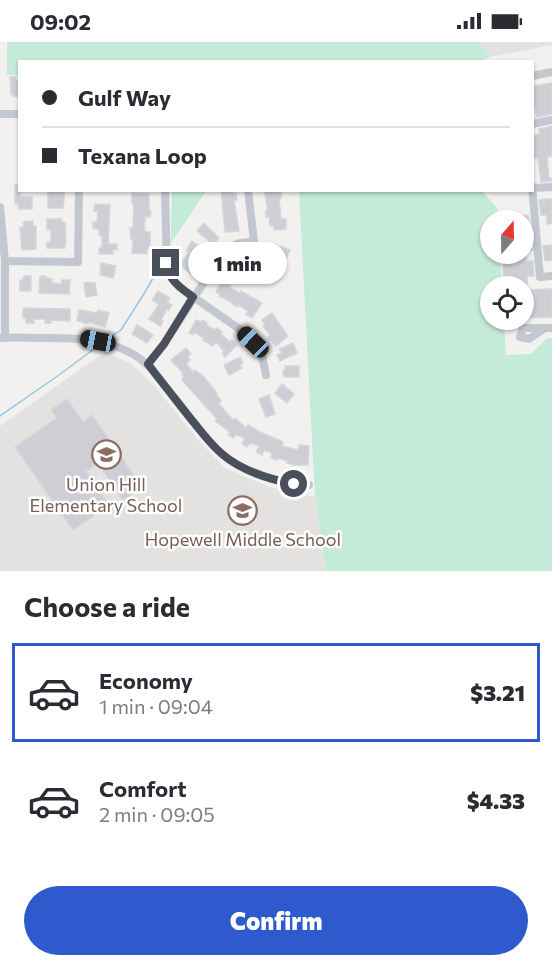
<!DOCTYPE html>
<html lang="en">
<head>
<meta charset="utf-8">
<style>
  :root { --surface:#fff; --page:#f2f2f3; --text:#2b2b33; --muted:#7c7c81; --line:#e1e1e2; --accent:#2e5ace }
  body { margin:0; font-family:Commissioner,sans-serif; background:var(--page); color:var(--text); height:100vh; display:flex; flex-direction:column; font-size:22px; white-space:nowrap }
  * { box-sizing:border-box; margin:0 }
  p { font-size:20px; color:var(--muted) }
  .icon { flex:none; width:33px; height:33px; fill:none; stroke:currentColor; stroke-width:2; stroke-linecap:round; stroke-linejoin:round }
  .map { position:relative; height:529px; overflow:hidden }
  .details { display:flex; flex-direction:column; background:var(--surface); flex:1 }
  .details>* { flex:none }
  .banner { position:absolute; left:18px; top:18px; width:516px; height:132px; border-radius:0px; box-shadow:0 2px 4px #0004; display:grid; align-content:center; height:132px; padding:0 24px; background:var(--surface) }
  .needle { width:39px; rotate:20deg }
  .buttons { position:absolute; left:480px; top:168px; display:grid; gap:12px }
  .buttons a { display:grid; place-items:center; width:54px; height:54px; border-radius:50%; background:var(--surface); box-shadow:0 2px 4px #0004; font-size:30px }
  .end { position:absolute; width:27px; height:27px; margin:-14px; border:8px solid #4a505b; background:#fff; box-shadow:0 0 0 3px #fff }
  .from { border-radius:50% }
  .bubble { position:absolute; height:42px; border-radius:21px; background:var(--surface); box-shadow:0 2px 4px #0004; font-size:20px; font-weight:800; line-height:42px; text-align:center }
  .car { position:absolute; width:18px; height:36px; margin:-18px -9px; border-radius:8px; box-shadow:0 0 4px 2px #0007; background:linear-gradient(#222 24%,#8ab4d8 0 40%,#222 0 76%,#8ab4d8 0 86%,#222 0) }
  .banner b { display:flex; align-items:center; gap:21px; height:57px; font-size:22px }
  .banner b+b { border-top:2px solid var(--line) }
  .banner i { width:15px; height:15px; background:var(--text) }
  ul { padding:0; list-style:none }
  li { display:flex; align-items:center; gap:18px; height:99px; margin:0 12px 9px; padding:0 12px; border:3px solid transparent; border-radius:0px }
  li div { flex:1 }
  li b { display:block; font-size:22px }
  li em { font-style:normal; font-weight:800 }
  li.on { border-color:var(--accent) }
  li>.icon { width:54px; height:54px; stroke-width:1.5 }
  h2 { padding:0 24px; font-size:27px; line-height:72px }
  .cta { display:flex; gap:12px; margin-top:auto; padding:12px 24px }
  .cta a { flex:1; height:69px; border-radius:36px; background:var(--accent); color:#fff; font-size:24px; font-weight:800; line-height:69px; text-align:center }
  .status { display:flex; justify-content:space-between; align-items:center; height:42px; padding:0 30px; background:var(--surface); direction:ltr }
  .status svg { height:16px; fill:currentColor }
  .map>svg:first-child { display:block }
  .education { fill:#e3e2e1 }
  .green { fill:#c4ead9 }
  .lines { fill:none; stroke-linecap:round; stroke-linejoin:round }
  .stream { stroke:#96c6e2; stroke-width:1.5 }
  .building { fill:#cecfd4; stroke:#d5d6db; stroke-width:1.5 }
  .minor { stroke:#c3c8d0; stroke-width:8 }
  .route { stroke:#4a505b; stroke-width:8 }
  .labels { text-anchor:middle; dominant-baseline:central; stroke-width:5; stroke-linejoin:round; paint-order:stroke }
  .education-label { font-size:18px; fill:#785e54; stroke:#fff }
</style>
</head>
<body>
<div class="status"><b>09:02</b><svg viewBox="0 0 49 12"><path d="M0 12V9h3v3zM5 12V6h3v6zM10 12V3h3v9zM15 12V0h3v12zM26 1h20v11H26zM47 4h2v5h-2z"/></svg></div>
<div class="map">
<svg width="552" height="529" viewBox="0 0 552 529">
  <rect width="100%" height="100%" fill="#f2f1f0"/>
  <path class="education" d="M 480,0 L 552,0 L 552,3 L 490,15 Z
    M 105,310 L 130,321 L 154,343 L 199,399 L 226,427 L 270,445 L 315,455 L 326,529 L 0,529 L 0,384 Z"/>
  <path class="green" d="M 7,0 L 480,0 L 490,15 L 479,20 L 20,20 L 19,33 L 7,33 Z
    M 172,149 L 206,149 L 171,201 Z
    M 299,149 L 482,149 L 497,166 L 498,178 L 490,178 L 490,212 L 500,212 L 502,244 L 490,244 L 490,278 L 504,278 L 506,313 L 531,312 L 547,296 L 552,296 L 552,529 L 326,529 L 315,455 Z"/>
  <g class="lines">
    <path class="stream" d="M 112,294 L 121,288 L 142,255 L 159,226
      M 0,374 L 59,333 L 94,307"/>
  </g>
  <path class="building" d="M 10,35 L 16,35 L 16,39 L 20,39 L 20,55 L 13,54 L 13,51 L 11,52 Z
    M 552,41 L 552,72 L 537,75 L 532,55 L 532,44 Z
    M 552,84 L 552,114 L 547,115 L 549,136 L 552,136 L 552,139 L 541,140 L 538,116 L 534,116 L 532,111 L 532,94 L 540,92 L 539,87 Z
    M 15,143 L 20,143 L 20,155 L 32,155 L 32,167 L 19,167 L 18,162 L 15,162 Z
    M 48,148 L 65,148 L 63,166 L 48,166 Z
    M 221,148 L 233,148 L 233,151 L 236,151 L 237,158 L 234,158 L 239,189 L 225,190 Z
    M 264,148 L 281,148 L 281,156 L 279,156 L 281,177 L 286,177 L 286,187 L 274,188 L 274,184 L 270,184 L 269,174 L 266,175 L 266,168 L 268,168 Z
    M 132,151 L 149,152 L 149,169 L 151,169 L 150,175 L 145,175 L 145,179 L 144,179 L 145,190 L 150,190 L 150,207 L 147,207 L 147,212 L 132,211 L 133,197 L 131,197 L 130,186 L 133,186 L 134,162 L 132,162 Z
    M 547,157 L 552,157 L 552,181 L 547,182 L 547,173 L 541,173 L 539,158 Z
    M 95,162 L 110,163 L 108,202 L 117,202 L 117,208 L 113,207 L 113,212 L 99,212 L 99,206 L 102,206 L 102,193 L 99,193 L 99,187 L 93,186 L 93,180 L 97,180 L 98,169 L 94,169 Z
    M 528,173 L 532,208 L 524,208 L 524,178 L 510,178 L 510,175 Z
    M 47,177 L 61,177 L 61,180 L 65,180 L 66,200 L 65,200 L 65,206 L 47,206 L 47,200 L 51,200 L 51,188 L 47,188 Z
    M 33,179 L 33,184 L 36,184 L 36,207 L 22,208 L 20,185 L 24,185 L 23,180 Z
    M 204,181 L 219,196 L 214,201 L 213,199 L 211,201 L 197,189 Z
    M 192,199 L 207,209 L 204,214 L 202,213 L 191,232 L 179,223 L 189,210 L 186,209 Z
    M 276,203 L 290,208 L 285,219 L 274,214 L 282,211 L 274,208 Z
    M 552,203 L 552,218 L 545,219 L 543,204 Z
    M 502,212 L 511,212 L 512,214 L 526,213 L 526,219 L 533,219 L 534,234 L 527,234 L 528,248 L 552,247 L 552,275 L 524,276 L 524,244 L 504,244 Z
    M 267,217 L 272,229 L 263,233 L 258,221 Z
    M 244,218 L 251,220 L 246,234 L 237,231 L 240,220 L 243,221 Z
    M 101,221 L 116,224 L 113,236 L 100,233 Z
    M 24,234 L 31,234 L 31,249 L 20,249 L 20,238 L 23,238 Z
    M 40,234 L 46,234 L 46,236 L 52,237 L 52,241 L 62,242 L 62,238 L 70,238 L 69,252 L 39,251 Z
    M 221,239 L 231,244 L 230,246 L 240,251 L 241,249 L 262,261 L 252,276 L 246,272 L 248,269 L 239,263 L 238,265 L 232,262 L 233,261 L 219,254 L 220,252 L 216,250 Z
    M 89,240 L 90,241 L 95,241 L 97,253 L 86,255 L 84,241 Z
    M 158,249 L 170,256 L 167,260 L 172,263 L 169,268 L 167,267 L 161,278 L 163,279 L 160,284 L 149,277 L 159,262 L 152,258 Z
    M 23,266 L 70,267 L 70,279 L 51,278 L 51,281 L 45,281 L 45,277 L 34,277 L 34,281 L 26,281 L 26,276 L 23,276 Z
    M 79,268 L 97,271 L 98,268 L 109,271 L 105,285 L 88,280 L 88,282 L 83,281 L 83,280 L 77,279 Z
    M 272,271 L 288,294 L 276,304 L 268,295 L 270,293 L 263,284 L 265,282 L 262,278 Z
    M 196,278 L 201,280 L 202,278 L 207,281 L 206,283 L 215,288 L 217,286 L 222,290 L 221,292 L 230,300 L 232,298 L 237,303 L 225,315 L 222,311 L 224,309 L 216,300 L 213,304 L 203,298 L 204,296 L 194,290 L 193,293 L 189,291 Z
    M 137,283 L 153,293 L 147,301 L 132,292 Z
    M 293,301 L 297,311 L 280,319 L 277,313 L 282,311 L 279,307 Z
    M 186,306 L 191,312 L 187,315 L 190,318 L 186,322 L 193,330 L 195,328 L 204,335 L 217,351 L 216,352 L 221,359 L 218,361 L 233,378 L 235,376 L 246,386 L 248,383 L 260,390 L 283,400 L 282,404 L 298,408 L 299,403 L 309,404 L 308,423 L 293,423 L 287,421 L 288,419 L 278,416 L 277,418 L 271,416 L 272,411 L 264,408 L 262,413 L 256,410 L 259,404 L 250,401 L 247,405 L 242,402 L 245,397 L 236,392 L 233,396 L 228,392 L 230,390 L 215,379 L 217,377 L 182,338 L 184,335 L 182,332 L 183,331 L 171,318 Z
    M 240,315 L 243,321 L 240,322 L 242,326 L 229,333 L 224,323 Z
    M 285,324 L 299,324 L 299,335 L 284,335 L 283,329 L 285,329 Z
    M 282,342 L 294,352 L 287,361 L 275,351 Z
    M 269,353 L 275,372 L 266,375 L 259,357 Z
    M 67,357 L 83,380 L 92,373 L 142,445 L 123,458 L 98,421 L 86,429 L 109,463 L 73,488 L 15,405 L 57,376 L 51,368 Z"/>
  <g class="lines">
    <path class="minor" d="M 532,34 L 552,30
      M 0,72 L 20,72
      M 532,82 L 552,78
      M 532,144 L 540,235 L 552,234
      M 533,146 L 552,145
      M 165,148 L 167,230 L 179,245 L 238,286 L 253,300 L 262,314 L 266,333
      M 0,165 L 5,219 L 5,295
      M 5,219 L 78,220 L 79,148
      M 545,286 L 529,297 L 520,295 L 523,286 L 552,286
      M 0,296 C 14,295 28,296 41,296 C 73,296 103,296 131,311 C 148,320 158,335 170,350 C 186,370 201,393 220,410 C 244,432 278,441 309,443
      M 148,322 L 164,302 L 221,214 C 232,202 238,200 254,200 L 248,148"/>
  </g>
  <g class="lines">
    <path class="route" d="M 166,221 C 168,238 181,246 193,255 L 164,302 L 148,322 C 162,341 177,359 191,377 C 201,389 210,402 222,412 C 242,429 268,437 294,442"/>
  </g>
  <defs>
    <symbol id="school-ring" viewBox="-11 -11 22 22"><circle r="9.5" fill="#fff" stroke="#8d6e63" stroke-width="1.5"/><path d="M0-5L7-2L0 1L-7-2ZM-4 1L0 2.5L4 1V4Q0 6-4 4Z" fill="#8d6e63"/></symbol>
  </defs>
  <g fill-rule="evenodd">
    <use href="#school-ring" x="90" y="396" width="33" height="33"/>
    <use href="#school-ring" x="226" y="452" width="33" height="33"/>
  </g>
  <g class="labels">
    <g class="education-label">
      <text x="106" y="442">Union Hill<tspan x="106" dy="21">Elementary School</tspan></text>
      <text x="243" y="497">Hopewell Middle School</text>
    </g>
  </g>
</svg>
<div class="buttons">
<a><svg class="needle" viewBox="-14 -14 28 28"><path d="M0-13l5 13h-10z" fill="#e53935"/><path d="M0 13l5-13h-10z" fill="#7c7c81"/></svg></a>
<a><svg class="icon" aria-label="locate" viewBox="0 0 24 24"><circle cx="12" cy="12" r="6"/><path d="M12 2v4M12 18v4M2 12h4M18 12h4"/></svg></a>
</div>
<i class="end from" style="left:294px;top:442px"></i>
<i class="end" style="left:166px;top:221px"></i>
<div class="bubble" style="left:188px;top:200px;width:99px">1 min</div>
<i class="car" style="left:98px;top:299px;rotate:281deg"></i>
<i class="car" style="left:253px;top:300px;rotate:314deg"></i>
<div class="banner">
<b><i class="from"></i>Gulf Way</b>
<b><i></i>Texana Loop</b>
</div>
</div>
<section class="details">
<h2>Choose a ride</h2>
<ul>
<li class="on"><svg class="icon" aria-label="car" viewBox="0 0 24 24"><path d="M5 17H2v-5l4-1 3-4h7l3 4 3 1v5h-3M9 17h6M6 11h13"/><circle cx="7" cy="17" r="2"/><circle cx="17" cy="17" r="2"/></svg><div><b>Economy</b><p>1 min · 09:04</p></div><em>$3.21</em></li>
<li><svg class="icon" aria-label="car" viewBox="0 0 24 24"><path d="M5 17H2v-5l4-1 3-4h7l3 4 3 1v5h-3M9 17h6M6 11h13"/><circle cx="7" cy="17" r="2"/><circle cx="17" cy="17" r="2"/></svg><div><b>Comfort</b><p>2 min · 09:05</p></div><em>$4.33</em></li>
</ul>
<div class="cta"><a>Confirm</a></div>
</section>
</body>
</html>
